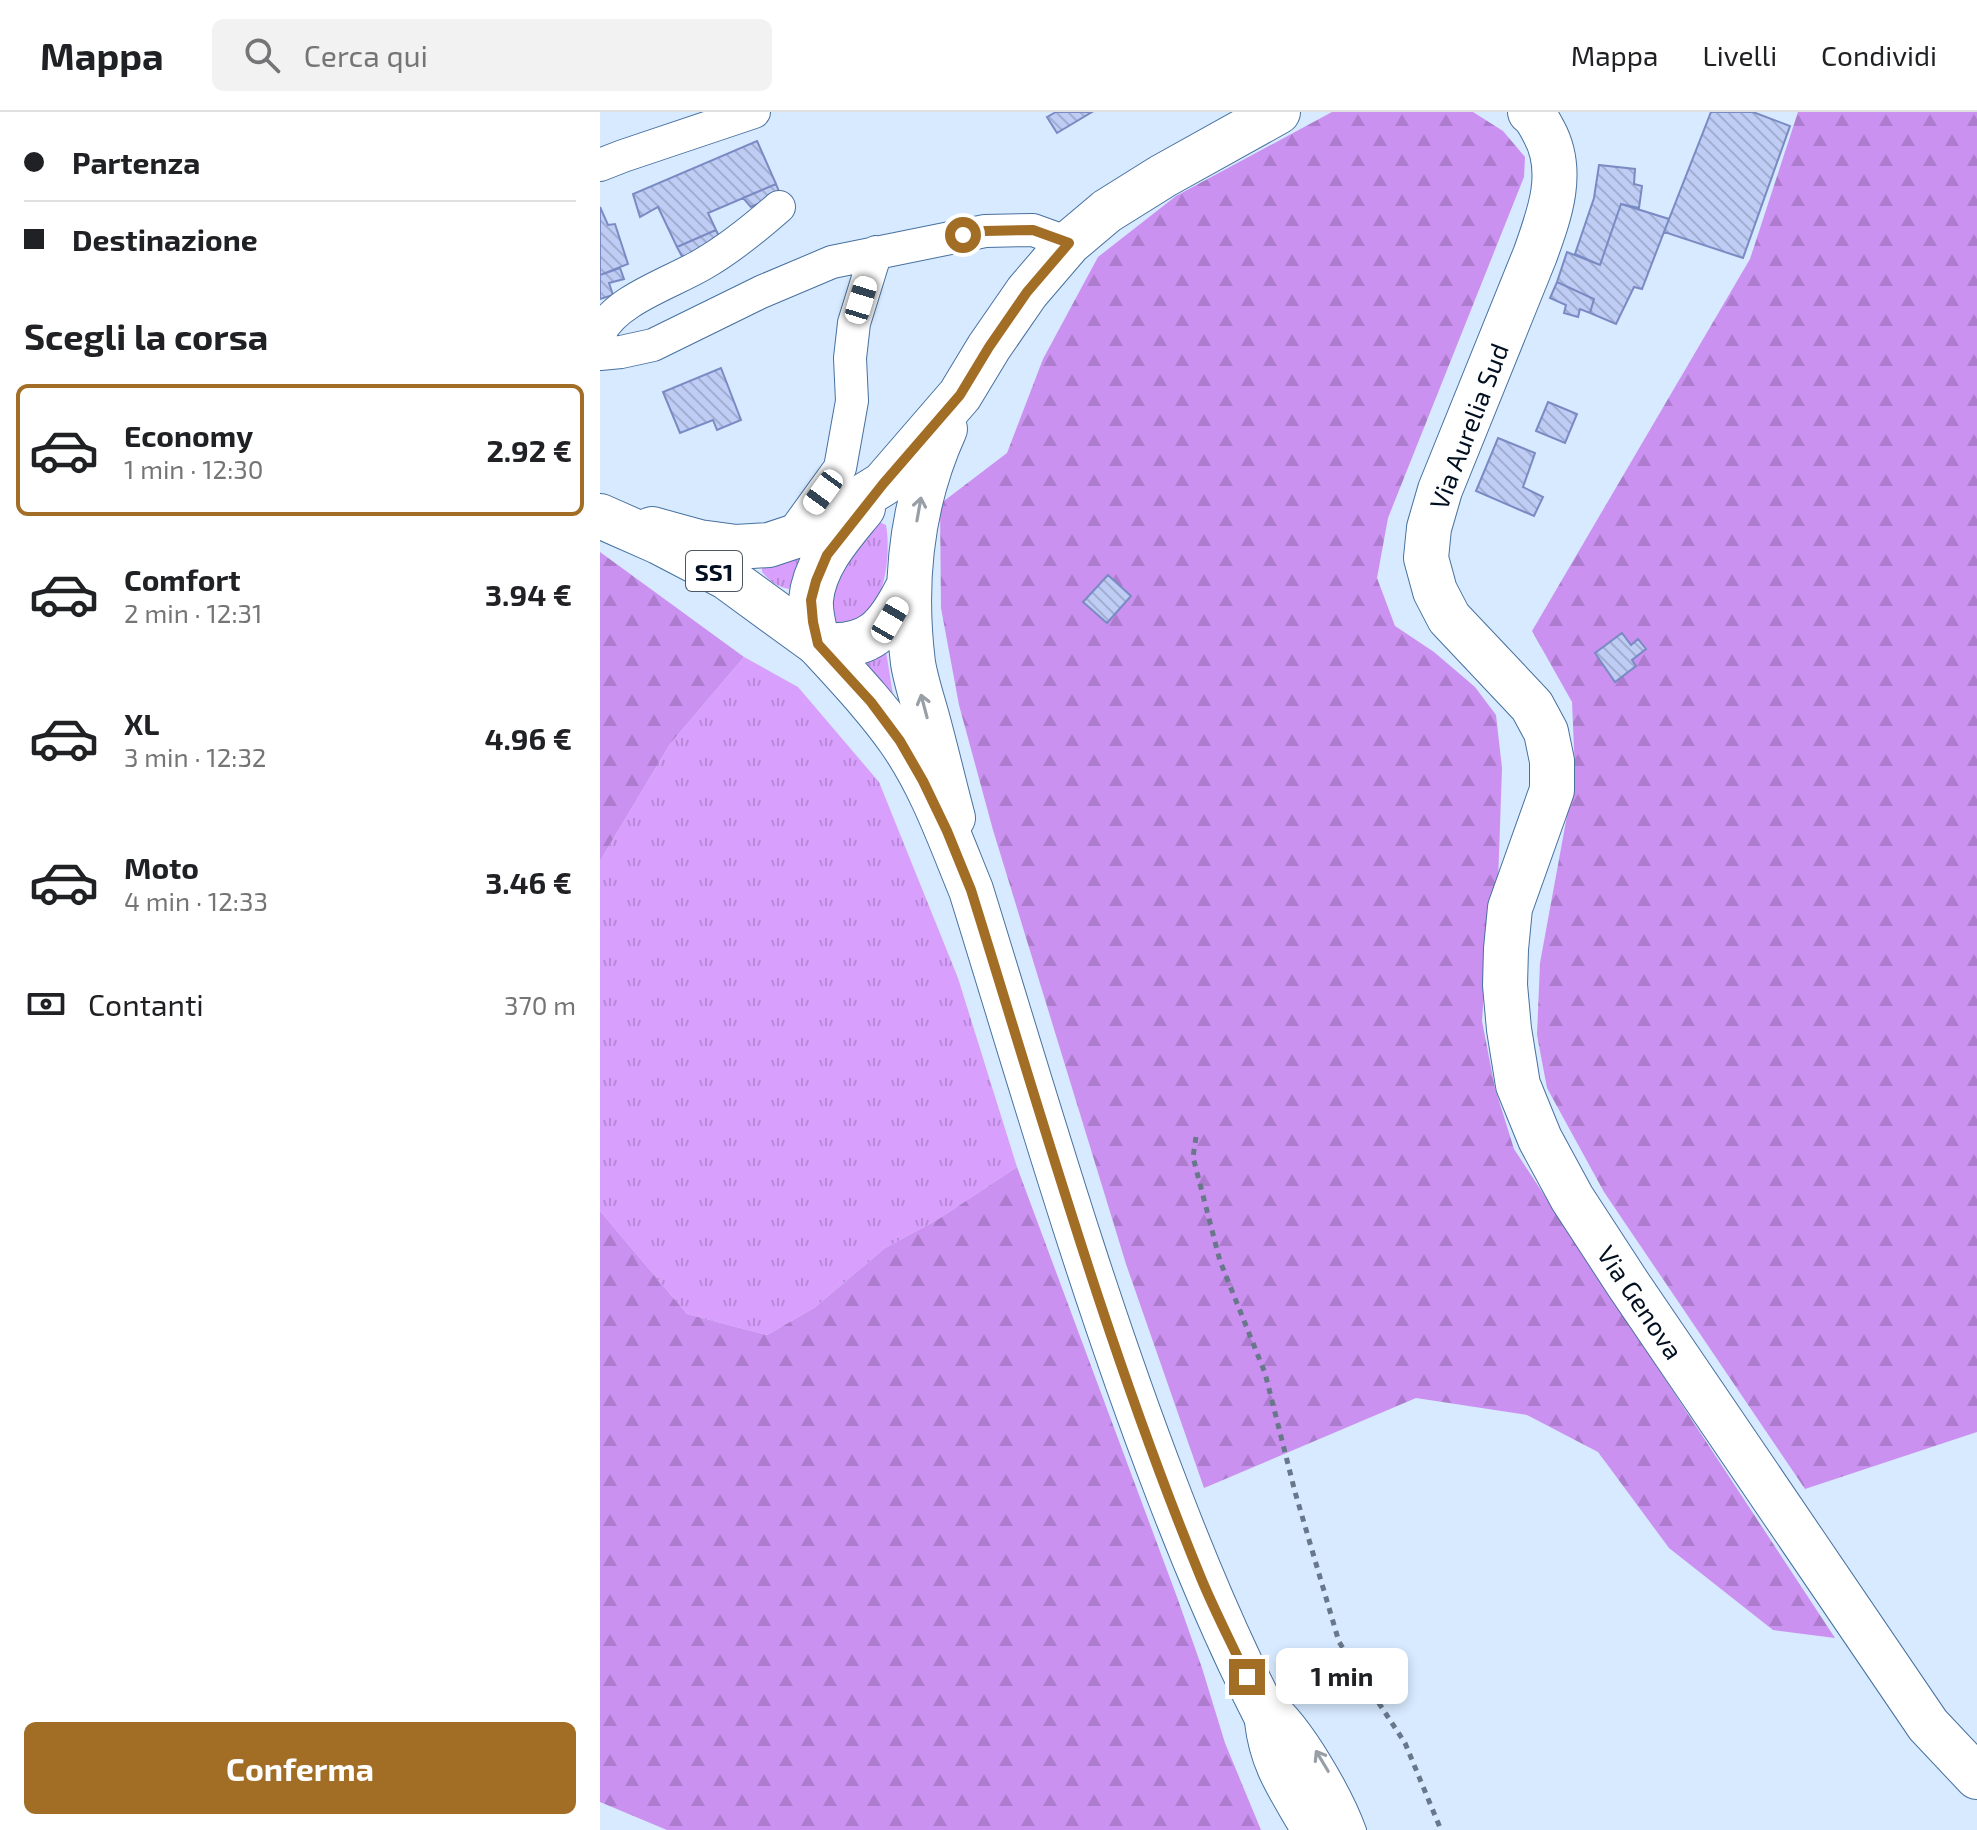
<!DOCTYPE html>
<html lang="it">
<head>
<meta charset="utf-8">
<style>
  :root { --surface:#fff; --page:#f2f2f2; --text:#202124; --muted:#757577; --line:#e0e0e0; --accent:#a26e26 }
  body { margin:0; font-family:"Exo 2",sans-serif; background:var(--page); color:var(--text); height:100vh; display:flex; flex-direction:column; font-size:30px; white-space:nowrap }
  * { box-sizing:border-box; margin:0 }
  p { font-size:26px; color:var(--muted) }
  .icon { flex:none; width:44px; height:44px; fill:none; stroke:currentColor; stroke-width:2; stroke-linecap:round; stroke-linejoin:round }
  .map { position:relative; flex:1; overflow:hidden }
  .drawer { display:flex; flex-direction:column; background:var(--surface); width:600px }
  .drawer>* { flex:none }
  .hud { display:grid; align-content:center; height:176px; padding:0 24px; background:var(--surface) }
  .end { position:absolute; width:36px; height:36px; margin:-18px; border:10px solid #a26e26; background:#fff; box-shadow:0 0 0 4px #fff }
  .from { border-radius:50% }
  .bubble { position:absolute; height:56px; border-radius:12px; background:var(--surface); box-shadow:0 4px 12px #0003; font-size:26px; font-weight:700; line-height:56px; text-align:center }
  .car { position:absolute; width:24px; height:48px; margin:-24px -12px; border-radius:10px; box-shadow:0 0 6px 2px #0007; background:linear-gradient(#fff 24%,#345 0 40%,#fff 0 76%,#345 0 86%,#fff 0) }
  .hud b { display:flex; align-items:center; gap:28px; height:76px; font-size:30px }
  .hud b+b { border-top:2px solid var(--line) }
  .hud i { width:20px; height:20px; background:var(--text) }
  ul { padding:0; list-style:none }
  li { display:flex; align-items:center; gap:24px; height:132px; margin:0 16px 12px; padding:0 8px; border:4px solid transparent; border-radius:12px }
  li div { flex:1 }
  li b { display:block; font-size:30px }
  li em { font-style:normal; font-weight:700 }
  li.on { border-color:var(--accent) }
  li>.icon { width:72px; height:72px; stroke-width:1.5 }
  h2 { padding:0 24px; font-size:36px; line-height:96px }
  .pay { display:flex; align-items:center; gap:20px; height:88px; padding:0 24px; font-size:30px }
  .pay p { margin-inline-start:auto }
  .primary-button { display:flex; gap:16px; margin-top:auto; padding:16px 24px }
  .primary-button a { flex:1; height:92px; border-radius:12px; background:var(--accent); color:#fff; font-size:32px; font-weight:700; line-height:92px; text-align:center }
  header { display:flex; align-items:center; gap:48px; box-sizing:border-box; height:112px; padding:0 40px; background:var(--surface); border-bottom:2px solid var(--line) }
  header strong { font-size:38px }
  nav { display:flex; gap:44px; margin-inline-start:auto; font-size:28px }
  .search { width:560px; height:72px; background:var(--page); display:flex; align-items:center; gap:20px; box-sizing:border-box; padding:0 28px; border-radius:12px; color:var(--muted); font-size:30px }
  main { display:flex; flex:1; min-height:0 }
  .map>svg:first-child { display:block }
  .grass { fill:url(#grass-tufts) }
  .forest { fill:url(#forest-firs) }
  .building { fill:url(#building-back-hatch); stroke:#7a8ac3; stroke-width:2 }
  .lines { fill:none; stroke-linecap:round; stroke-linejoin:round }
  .service-casing { stroke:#47719f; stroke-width:18 }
  .minor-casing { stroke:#47719f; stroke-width:34 }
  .secondary-casing { stroke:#47719f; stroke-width:46 }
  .primary-casing { stroke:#47719f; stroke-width:46 }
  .trunk-casing { stroke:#47719f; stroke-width:46 }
  .path { stroke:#68788b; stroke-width:5; stroke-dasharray:6 6; stroke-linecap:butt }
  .service { stroke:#fff; stroke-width:16 }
  .minor { stroke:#fff; stroke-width:32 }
  .secondary { stroke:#fff; stroke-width:44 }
  .primary { stroke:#fff; stroke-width:44 }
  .trunk { stroke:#fff; stroke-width:44 }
  .oneway { stroke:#999fa6 }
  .route { stroke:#a26e26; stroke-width:10 }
  .labels { text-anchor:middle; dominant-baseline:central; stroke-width:8; stroke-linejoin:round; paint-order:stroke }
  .shield { fill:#fff; stroke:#4d5763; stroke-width:2 }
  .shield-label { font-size:24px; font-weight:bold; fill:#010f20 }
  .street-label { font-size:26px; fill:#010f20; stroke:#fff }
</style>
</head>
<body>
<header>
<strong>Mappa</strong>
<div class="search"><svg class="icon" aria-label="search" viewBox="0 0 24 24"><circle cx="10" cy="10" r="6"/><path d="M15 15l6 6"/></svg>Cerca qui</div>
<nav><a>Mappa</a><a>Livelli</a><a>Condividi</a></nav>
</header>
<main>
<section class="drawer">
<div class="hud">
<b><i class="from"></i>Partenza</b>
<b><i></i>Destinazione</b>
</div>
<h2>Scegli la corsa</h2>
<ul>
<li class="on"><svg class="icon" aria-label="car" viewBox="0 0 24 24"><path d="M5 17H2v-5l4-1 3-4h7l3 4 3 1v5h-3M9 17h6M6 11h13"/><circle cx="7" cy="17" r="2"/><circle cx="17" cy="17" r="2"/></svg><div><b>Economy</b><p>1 min · 12:30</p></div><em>2.92 €</em></li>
<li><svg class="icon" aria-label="car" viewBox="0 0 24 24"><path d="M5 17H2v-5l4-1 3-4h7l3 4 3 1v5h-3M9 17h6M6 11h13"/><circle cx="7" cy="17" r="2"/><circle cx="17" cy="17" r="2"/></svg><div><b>Comfort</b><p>2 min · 12:31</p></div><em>3.94 €</em></li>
<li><svg class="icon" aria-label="car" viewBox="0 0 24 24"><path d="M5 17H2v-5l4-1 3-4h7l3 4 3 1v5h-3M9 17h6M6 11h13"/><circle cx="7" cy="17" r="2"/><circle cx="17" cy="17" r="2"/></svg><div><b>XL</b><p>3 min · 12:32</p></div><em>4.96 €</em></li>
<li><svg class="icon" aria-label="car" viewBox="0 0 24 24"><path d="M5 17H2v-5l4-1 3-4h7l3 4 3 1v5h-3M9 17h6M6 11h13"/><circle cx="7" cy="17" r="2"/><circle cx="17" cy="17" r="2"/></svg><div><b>Moto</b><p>4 min · 12:33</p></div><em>3.46 €</em></li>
</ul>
<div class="pay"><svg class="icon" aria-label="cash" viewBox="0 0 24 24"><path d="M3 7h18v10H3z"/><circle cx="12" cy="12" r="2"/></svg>Contanti<p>370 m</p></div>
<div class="primary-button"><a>Conferma</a></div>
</section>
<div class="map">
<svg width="1377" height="1718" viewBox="0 0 1377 1718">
  <defs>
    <pattern id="grass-tufts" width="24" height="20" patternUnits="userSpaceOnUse" patternTransform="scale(2)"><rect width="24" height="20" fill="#d8a0fc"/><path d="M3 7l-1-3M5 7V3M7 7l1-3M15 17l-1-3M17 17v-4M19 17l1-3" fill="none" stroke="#b889d8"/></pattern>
    <pattern id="forest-firs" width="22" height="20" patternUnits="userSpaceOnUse" patternTransform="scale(2)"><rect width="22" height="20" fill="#cb91f0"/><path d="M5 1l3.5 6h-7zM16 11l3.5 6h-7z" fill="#ad7cce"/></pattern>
    <pattern id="building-back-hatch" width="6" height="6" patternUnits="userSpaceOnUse" patternTransform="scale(2)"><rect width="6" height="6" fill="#bfccf4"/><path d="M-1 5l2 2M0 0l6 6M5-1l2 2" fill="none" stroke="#a2aed1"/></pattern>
  </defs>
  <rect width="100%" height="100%" fill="#d7eaff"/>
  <path class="grass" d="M 275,408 L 286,413 C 291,440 286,491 261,508 C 255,512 245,515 238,518 L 226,478 Z
    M 212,429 L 189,477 C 177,475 170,469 162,460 L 162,449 Z
    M 285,533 L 293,583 L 257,548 Z
    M 144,545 L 198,575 L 279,670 L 358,866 L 417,1055 L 337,1108 L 285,1136 L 214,1196 L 167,1223 L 87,1202 L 0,1099 L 0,749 L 70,632 Z"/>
  <path class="forest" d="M 732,0 L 873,0 L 903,19 L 925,45 L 924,65 L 788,406 L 777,466 L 795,514 L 834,540 L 875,575 L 896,603 L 902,656 L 898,771 L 886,849 L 882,909 L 895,976 L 914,1037 L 1235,1526 L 1173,1518 L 1069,1436 L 998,1340 L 927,1303 L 816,1286 L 604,1376 L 526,1152 L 393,718 L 359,593 L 341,496 L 340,392 L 407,341 L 443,247 L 498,145 L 576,84 Z
    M 1198,0 L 1377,0 L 1377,1320 L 1205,1377 L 1004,1080 L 947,976 L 937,923 L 940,851 L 975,660 L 972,590 L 932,519 L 1150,147 Z
    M 0,440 L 144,545 L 70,632 L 0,749 Z
    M 417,1055 L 577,1485 L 602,1556 L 625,1631 L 661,1718 L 67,1718 L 0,1690 L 0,1099 L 87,1202 L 167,1223 L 214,1196 L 285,1136 L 337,1108 Z"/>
  <path class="building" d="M 456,0 L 492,0 L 457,21 L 447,5 Z
    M 1111,0 L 1153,0 L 1190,14 L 1143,146 L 1064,120 Z
    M 157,29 L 176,72 L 108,101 L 116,118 L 77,135 L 58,95 L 40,105 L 33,82 Z
    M 999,53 L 1035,57 L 1034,72 L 1042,74 L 1039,96 L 1021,92 L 1000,153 L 975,142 L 994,86 Z
    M 176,72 L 180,82 L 151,95 L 143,86 Z
    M 1021,92 L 1069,107 L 1042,177 L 1034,175 L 1016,212 L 990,201 L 994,187 L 957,170 L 967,140 L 1000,153 Z
    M 0,95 L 8,113 L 15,112 L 28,152 L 0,163 Z
    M 116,118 L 124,135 L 86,152 L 77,135 Z
    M 20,156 L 24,167 L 9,171 L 13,183 L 0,187 L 0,163 Z
    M 957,170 L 994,187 L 990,201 L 980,197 L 978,205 L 964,201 L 966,193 L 950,186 Z
    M 121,256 L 141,308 L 117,318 L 113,308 L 80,321 L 63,280 Z
    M 948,290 L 977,302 L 965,331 L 936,319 Z
    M 898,326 L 935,341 L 923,375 L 943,385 L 934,404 L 876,379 Z
    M 508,463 L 531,484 L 507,511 L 483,490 Z
    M 1022,521 L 1031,533 L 1038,527 L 1046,537 L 1032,548 L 1036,554 L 1015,570 L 995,541 Z"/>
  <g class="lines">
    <defs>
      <path id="service" d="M 674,1586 C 705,1611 744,1680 758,1718
        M 653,1610 C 658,1655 676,1680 698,1718"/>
      <path id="minor" d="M 0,53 L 23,44 L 154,0
        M 0,221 C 15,188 73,170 103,152 C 131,136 155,116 179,95
        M 0,242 L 21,240 L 53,233 L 161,180 L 232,150 L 385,119 L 433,118 L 469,131
        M 193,421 L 240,356 L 252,289 L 250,246 L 254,211 L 276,140"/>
      <path id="secondary" d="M 930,0 C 937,5 940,13 944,20 C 966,60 949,104 935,143 L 840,378 L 829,416 L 826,446 L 835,479 L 849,506 L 932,594 L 946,620 L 952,649 L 952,678 L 910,796 L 906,837 L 905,873 L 909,917 L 918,973 L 940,1027 L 972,1086 L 1028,1172 L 1328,1613 L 1377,1665
        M 345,317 C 311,392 303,470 313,551 C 316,569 322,587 327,605 C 336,638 344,672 353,706
        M 263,396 C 241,423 214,452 211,488 C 210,503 215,518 218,532 C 269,539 287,517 308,475
        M 52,417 L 99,430 L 136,435 L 169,433 L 202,422 L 283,372 L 360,283 L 389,235 L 427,180 L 469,131 L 507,99 L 563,64 L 678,0"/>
      <path id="primary" d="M 0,404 L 59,430 L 126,465 L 218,532"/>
      <path id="trunk" d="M 218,532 C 246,563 275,593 299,627 C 331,672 350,727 371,778 C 433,978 491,1180 566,1375 C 611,1493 663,1611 731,1718"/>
    </defs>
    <use href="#service" class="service-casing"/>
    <use href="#minor" class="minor-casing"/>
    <use href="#secondary" class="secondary-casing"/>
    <use href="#primary" class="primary-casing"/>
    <use href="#trunk" class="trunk-casing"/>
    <path class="path" d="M 596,1025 L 593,1045 L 620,1149 L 665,1261 L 695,1380 L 739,1530 L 805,1631 L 841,1718"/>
    <use href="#service" class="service"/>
    <use href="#minor" class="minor"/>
    <use href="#secondary" class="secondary"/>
    <use href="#primary" class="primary"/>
    <use href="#trunk" class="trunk"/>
  </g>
  <defs><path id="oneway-shaft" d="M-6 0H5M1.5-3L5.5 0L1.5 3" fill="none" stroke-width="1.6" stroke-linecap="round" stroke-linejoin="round" transform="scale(2)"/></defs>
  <g class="oneway">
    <use href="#oneway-shaft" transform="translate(319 397) rotate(-80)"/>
    <use href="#oneway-shaft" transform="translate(324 594) rotate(-105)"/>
    <use href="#oneway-shaft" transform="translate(722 1649) rotate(-121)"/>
  </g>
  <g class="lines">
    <path class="route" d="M 363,123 L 385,119 L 433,118 L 469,131 L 427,180 L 389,235 L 360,283 L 283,372 L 227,443 L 216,469 L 211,488 L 213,510 L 218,532 L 271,590 L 300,629 L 323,669 L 347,719 L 371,778 C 443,1009 509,1242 601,1466 C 615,1500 632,1532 647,1565"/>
  </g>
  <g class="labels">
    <rect class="shield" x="86" y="439" width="56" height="40" rx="6"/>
    <g class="shield-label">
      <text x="114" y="459">SS1</text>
    </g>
    <g class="street-label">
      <text transform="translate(868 314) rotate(-69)">Via Aurelia Sud</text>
      <text transform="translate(1041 1190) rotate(56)">Via Genova</text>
    </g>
  </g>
</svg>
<i class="end from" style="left:363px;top:123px"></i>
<i class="end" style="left:647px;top:1565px"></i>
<div class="bubble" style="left:676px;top:1536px;width:132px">1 min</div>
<i class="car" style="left:261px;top:188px;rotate:17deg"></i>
<i class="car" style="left:223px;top:380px;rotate:216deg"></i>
<i class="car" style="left:290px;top:508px;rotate:30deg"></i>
</div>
</main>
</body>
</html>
